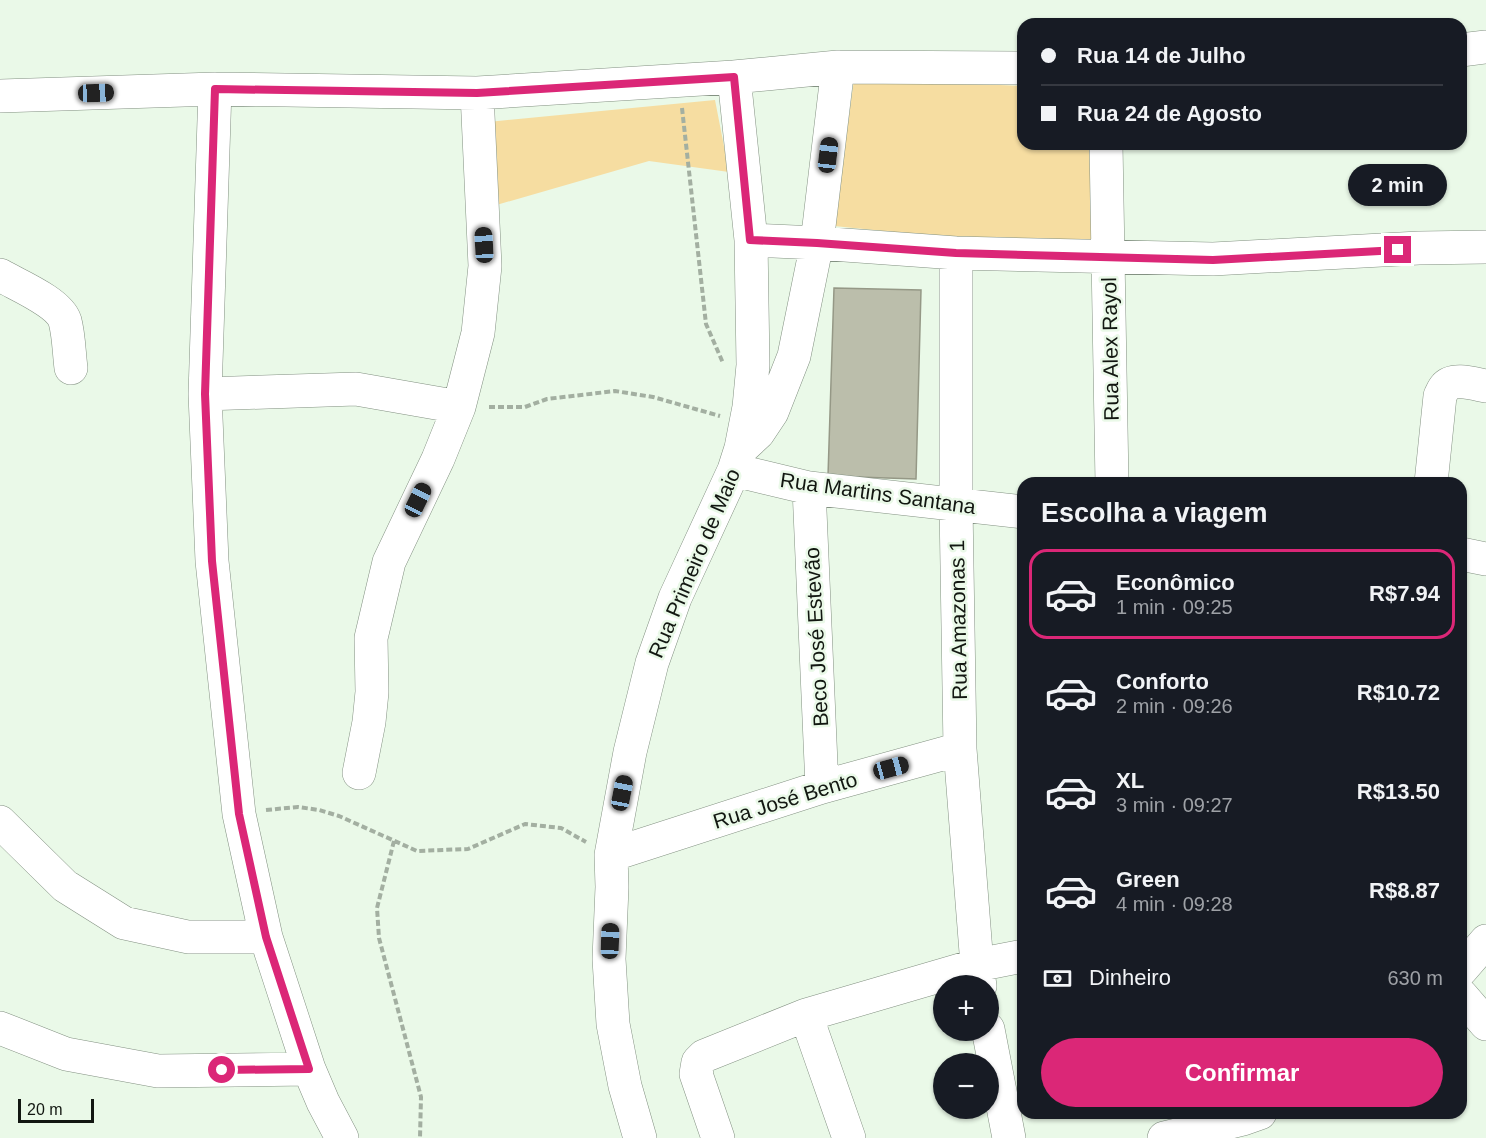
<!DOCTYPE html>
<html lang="pt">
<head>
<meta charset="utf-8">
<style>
  :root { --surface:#171b24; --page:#20242c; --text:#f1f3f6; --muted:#9ea1a6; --line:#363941; --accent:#db2777 }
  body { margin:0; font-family:Helvetica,sans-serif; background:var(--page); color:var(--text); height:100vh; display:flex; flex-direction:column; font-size:22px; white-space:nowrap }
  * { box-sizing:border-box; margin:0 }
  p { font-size:20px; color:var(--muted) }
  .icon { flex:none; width:33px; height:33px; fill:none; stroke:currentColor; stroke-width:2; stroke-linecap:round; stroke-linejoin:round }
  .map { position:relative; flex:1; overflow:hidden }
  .details { position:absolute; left:1017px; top:477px; width:450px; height:642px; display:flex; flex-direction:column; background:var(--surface); border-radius:18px; box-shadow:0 2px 4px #0004 }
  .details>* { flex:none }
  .hud { position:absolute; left:1017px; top:18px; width:450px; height:132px; border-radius:18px; box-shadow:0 2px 4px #0004; display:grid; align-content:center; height:132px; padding:0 24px; background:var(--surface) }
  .buttons { position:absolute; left:933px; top:975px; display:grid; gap:12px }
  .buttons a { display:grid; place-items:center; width:66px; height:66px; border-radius:50%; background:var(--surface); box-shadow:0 2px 4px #0004; font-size:30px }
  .scale { position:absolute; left:18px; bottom:15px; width:76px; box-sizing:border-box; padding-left:6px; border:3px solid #121711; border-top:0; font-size:16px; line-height:21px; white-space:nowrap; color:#121711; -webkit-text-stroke:4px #eaf9e8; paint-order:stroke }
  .end { position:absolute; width:27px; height:27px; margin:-14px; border:8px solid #db2777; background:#fff; box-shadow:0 0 0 3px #fff }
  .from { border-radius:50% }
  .bubble { position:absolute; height:42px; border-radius:21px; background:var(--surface); box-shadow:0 2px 4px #0004; font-size:20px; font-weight:700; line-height:42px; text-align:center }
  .car { position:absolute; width:18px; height:36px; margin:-18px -9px; border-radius:8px; box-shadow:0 0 4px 2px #0007; background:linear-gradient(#222 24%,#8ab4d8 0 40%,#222 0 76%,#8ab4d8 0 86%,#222 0) }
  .hud b { display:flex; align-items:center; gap:21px; height:57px; font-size:22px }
  .hud b+b { border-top:2px solid var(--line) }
  .hud i { width:15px; height:15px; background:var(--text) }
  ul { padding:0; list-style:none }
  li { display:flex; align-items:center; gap:18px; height:90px; margin:0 12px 9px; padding:0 12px; border:3px solid transparent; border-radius:18px }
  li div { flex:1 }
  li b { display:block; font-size:22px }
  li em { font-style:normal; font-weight:700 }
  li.current { border-color:var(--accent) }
  li>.icon { width:54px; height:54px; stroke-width:1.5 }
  h2 { padding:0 24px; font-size:27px; line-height:72px }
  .pay { display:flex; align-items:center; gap:15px; height:66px; padding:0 24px; font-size:22px }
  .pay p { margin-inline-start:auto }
  .primary-button { display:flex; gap:12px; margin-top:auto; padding:12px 24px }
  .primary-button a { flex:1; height:69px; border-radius:36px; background:var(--accent); color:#fff; font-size:24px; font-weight:700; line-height:69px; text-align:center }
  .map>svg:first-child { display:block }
  .green { fill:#f6dda1 }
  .building { fill:#bbbeab; stroke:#959886; stroke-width:1.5 }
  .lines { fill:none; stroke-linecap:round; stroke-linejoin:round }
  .minor-casing { stroke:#839182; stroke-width:34 }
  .path { stroke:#a3afa1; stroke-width:4; stroke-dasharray:6 3; stroke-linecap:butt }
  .minor { stroke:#fff; stroke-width:33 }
  .route { stroke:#db2777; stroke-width:8 }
  .labels { text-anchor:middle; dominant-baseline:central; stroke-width:5; stroke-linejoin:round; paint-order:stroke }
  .street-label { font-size:21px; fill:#121711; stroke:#eaf9e8 }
</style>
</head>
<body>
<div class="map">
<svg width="1486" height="1138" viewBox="0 0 1486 1138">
  <rect width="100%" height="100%" fill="#eaf9e8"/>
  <path class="green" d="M 854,79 L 1023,86 L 1023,144 L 1092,144 L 1094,252 L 834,226 Z
    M 715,100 L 729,172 L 649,161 L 493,206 L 488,122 Z"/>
  <path class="building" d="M 834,288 L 921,290 L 916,479 L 828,476 Z"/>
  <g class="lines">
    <defs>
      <path id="minor" d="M 1461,50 L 1486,47
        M 215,89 L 205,394 L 212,561 L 239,814 L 266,937 L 309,1069 L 323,1102 L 342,1138
        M 0,96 L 215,89 L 477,93 L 734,77 L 838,67 L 1023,68
        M 1106,144 L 1112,483
        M 751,240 L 817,243 L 956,253 L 1213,259 L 1419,248 L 1486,247
        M 956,253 L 956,505 L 960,749 L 977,965 L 980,986
        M 0,275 C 17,285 59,302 65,321 C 69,336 69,353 71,368
        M 205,394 L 356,389 L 459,407
        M 743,447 L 758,433 L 772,412 L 794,356 L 817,243 L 838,67
        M 734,470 L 809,488 L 1023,512
        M 1431,483 L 1440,396 C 1441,394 1443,389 1445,387 C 1453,377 1475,384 1486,386
        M 809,488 L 822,787
        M 1461,554 L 1486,559
        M 359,773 L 369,722 L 372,692 L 371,638 L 389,562 L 438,459 L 459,407 L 478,333 L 485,266 L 477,93
        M 0,822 L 65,886 L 124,923 L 188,937 L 266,937
        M 611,855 L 822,787 L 960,749
        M 1461,970 L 1486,941
        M 1461,995 L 1486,1024
        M 806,1015 L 849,1138
        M 0,1028 L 66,1054 L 158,1071 L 309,1069
        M 988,1029 L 1009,1138
        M 640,1138 L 625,1086 L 613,1024 L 609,959 L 612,887 L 611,855 L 630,752 L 652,663 L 675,598 L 734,470 L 741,448 L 749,407 L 753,365 L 751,240 L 734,77
        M 718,1138 L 696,1074 L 698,1062 L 704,1056 L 806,1015 L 977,965 L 1023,956
        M 1164,1138 L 1243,1119 L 1260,1113"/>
    </defs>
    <use href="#minor" class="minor-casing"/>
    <path class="path" d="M 682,108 L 706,324 L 723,363
      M 489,407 L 525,407 L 547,399 L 615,391 L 653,397 L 720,416
      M 266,810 L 298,807 L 319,810 L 339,816 L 417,851 L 468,849 L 525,824 L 561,828 L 586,842
      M 394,841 L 377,908 L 379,938 L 421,1097 L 420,1138"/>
    <use href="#minor" class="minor"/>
  </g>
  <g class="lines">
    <path class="route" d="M 222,1070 L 309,1069 L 266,937 L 239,814 L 212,561 L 205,394 L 215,89 L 477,93 L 734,77 L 750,240 L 817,243 L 956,253 L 1213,260 L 1398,250"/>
  </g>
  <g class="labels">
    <g class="street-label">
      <text transform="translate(1110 349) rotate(-91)">Rua Alex Rayol</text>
      <text transform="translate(878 493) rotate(8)">Rua Martins Santana</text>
      <text transform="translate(694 563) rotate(-67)">Rua Primeiro de Maio</text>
      <text transform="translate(958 620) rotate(-91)">Rua Amazonas 1</text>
      <text transform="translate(816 637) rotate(-93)">Beco José Estevão</text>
      <text transform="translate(785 800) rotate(-17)">Rua José Bento</text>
    </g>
  </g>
</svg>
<div class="buttons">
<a>+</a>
<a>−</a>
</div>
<div class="scale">20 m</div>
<i class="end from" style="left:222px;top:1070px"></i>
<i class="end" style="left:1398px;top:250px"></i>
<div class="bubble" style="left:1348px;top:164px;width:99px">2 min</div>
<i class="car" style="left:96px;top:93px;rotate:88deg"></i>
<i class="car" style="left:828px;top:155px;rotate:7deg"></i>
<i class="car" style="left:484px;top:245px;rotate:357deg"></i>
<i class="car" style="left:418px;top:500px;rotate:26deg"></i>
<i class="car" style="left:891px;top:768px;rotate:75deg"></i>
<i class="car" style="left:622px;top:793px;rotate:11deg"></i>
<i class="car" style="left:610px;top:941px;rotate:2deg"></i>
<div class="hud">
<b><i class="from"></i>Rua 14 de Julho</b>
<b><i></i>Rua 24 de Agosto</b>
</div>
<section class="details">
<h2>Escolha a viagem</h2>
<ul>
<li class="current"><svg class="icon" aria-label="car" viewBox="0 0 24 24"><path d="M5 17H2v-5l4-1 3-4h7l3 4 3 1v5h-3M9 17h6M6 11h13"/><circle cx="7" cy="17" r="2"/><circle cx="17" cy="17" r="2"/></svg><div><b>Econômico</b><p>1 min · 09:25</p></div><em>R$7.94</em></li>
<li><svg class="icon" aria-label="car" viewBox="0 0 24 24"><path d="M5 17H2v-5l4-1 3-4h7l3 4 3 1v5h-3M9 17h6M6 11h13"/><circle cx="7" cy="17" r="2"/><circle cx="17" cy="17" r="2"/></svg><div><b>Conforto</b><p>2 min · 09:26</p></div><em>R$10.72</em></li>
<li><svg class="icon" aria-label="car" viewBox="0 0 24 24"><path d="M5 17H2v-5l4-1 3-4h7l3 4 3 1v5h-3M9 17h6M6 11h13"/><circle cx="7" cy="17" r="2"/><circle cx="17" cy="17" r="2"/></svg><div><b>XL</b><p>3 min · 09:27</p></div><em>R$13.50</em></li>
<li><svg class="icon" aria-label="car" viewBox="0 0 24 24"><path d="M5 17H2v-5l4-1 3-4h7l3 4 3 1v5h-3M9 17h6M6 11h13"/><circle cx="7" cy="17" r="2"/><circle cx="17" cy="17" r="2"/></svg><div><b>Green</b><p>4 min · 09:28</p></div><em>R$8.87</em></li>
</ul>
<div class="pay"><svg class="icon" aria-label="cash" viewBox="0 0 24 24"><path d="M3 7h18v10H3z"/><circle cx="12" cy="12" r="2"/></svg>Dinheiro<p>630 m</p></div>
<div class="primary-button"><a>Confirmar</a></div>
</section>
</div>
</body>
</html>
